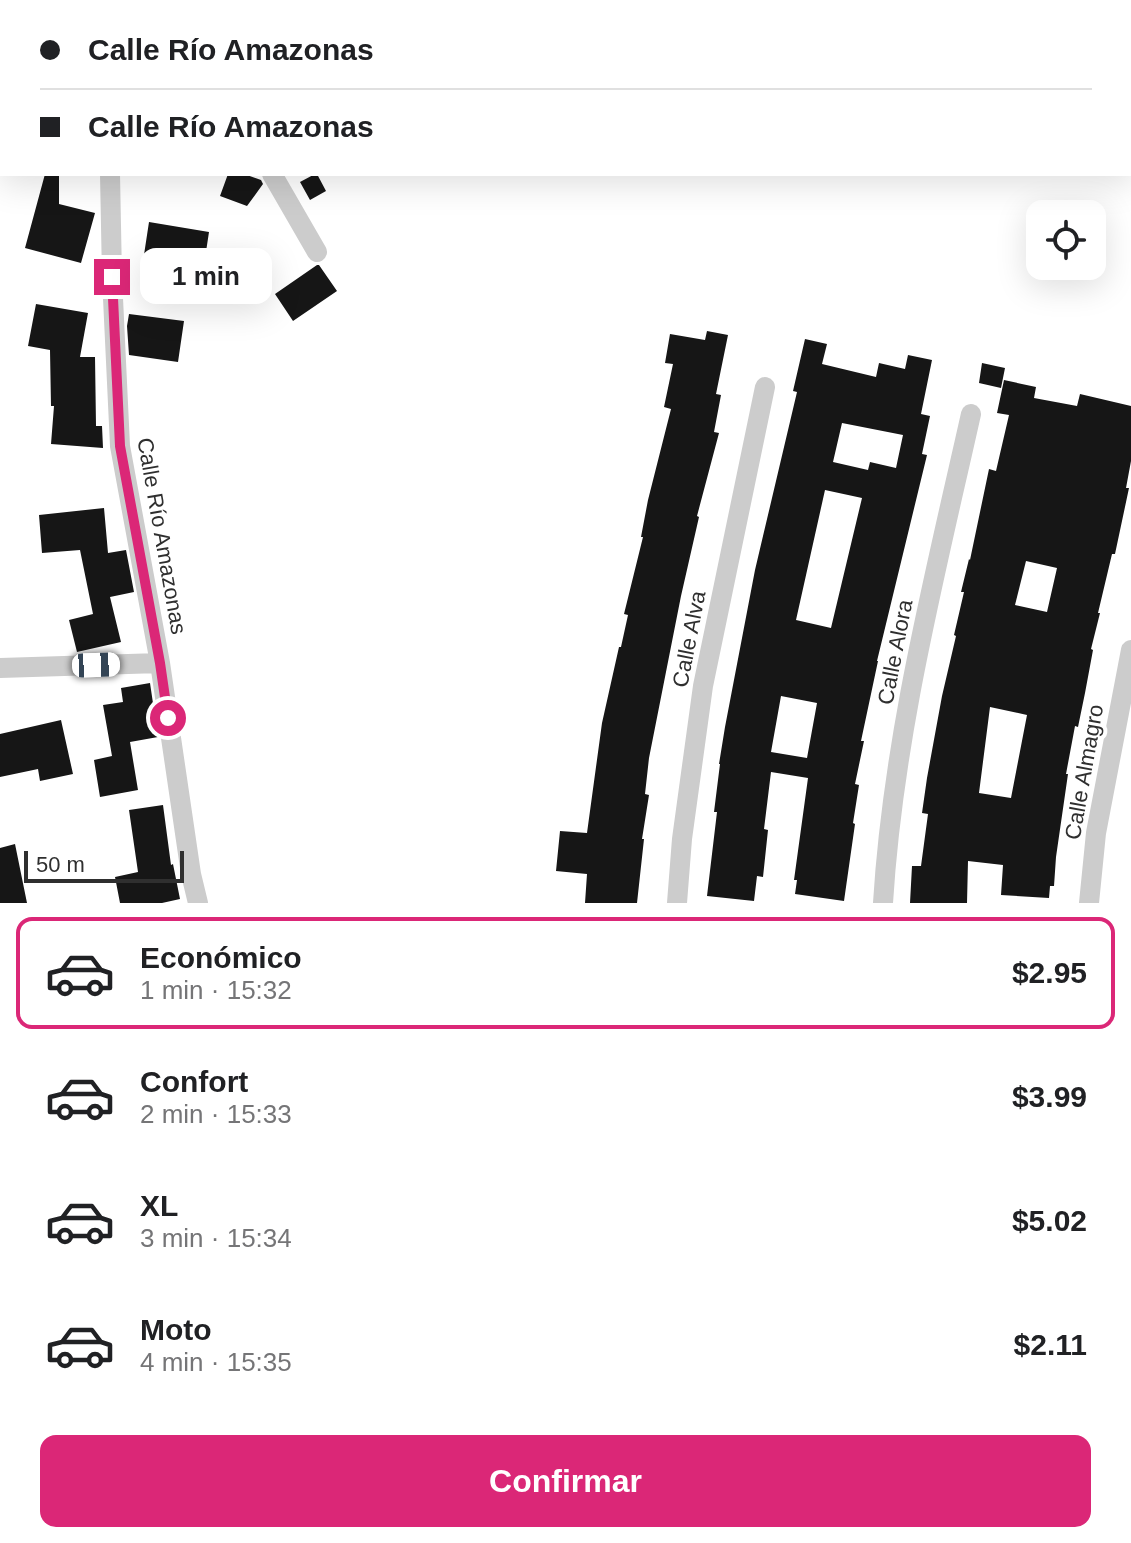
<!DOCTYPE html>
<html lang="es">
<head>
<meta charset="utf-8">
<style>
  :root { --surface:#fff; --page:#f2f2f2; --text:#202124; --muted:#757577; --line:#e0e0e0; --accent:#db2777 }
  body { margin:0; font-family:Helvetica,sans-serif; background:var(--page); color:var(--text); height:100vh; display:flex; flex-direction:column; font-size:30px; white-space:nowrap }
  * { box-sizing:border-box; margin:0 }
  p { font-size:26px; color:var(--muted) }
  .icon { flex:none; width:44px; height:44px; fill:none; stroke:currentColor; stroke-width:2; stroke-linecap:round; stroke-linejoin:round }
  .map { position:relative; height:903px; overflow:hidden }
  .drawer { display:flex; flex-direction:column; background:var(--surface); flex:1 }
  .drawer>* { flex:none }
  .top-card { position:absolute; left:0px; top:0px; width:1132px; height:176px; box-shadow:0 8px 32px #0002; display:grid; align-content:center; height:176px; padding:0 40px; background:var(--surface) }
  .controls { position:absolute; left:1026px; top:200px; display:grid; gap:16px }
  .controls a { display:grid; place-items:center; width:80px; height:80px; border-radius:16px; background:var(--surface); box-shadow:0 8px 32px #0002; font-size:40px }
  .scale { position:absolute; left:24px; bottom:20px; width:160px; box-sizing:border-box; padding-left:8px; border:4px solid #2f2f2f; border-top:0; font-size:22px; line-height:28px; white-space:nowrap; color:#2f2f2f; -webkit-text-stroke:6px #fff; paint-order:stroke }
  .end { position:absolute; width:36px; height:36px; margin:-18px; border:10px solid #db2777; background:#fff; box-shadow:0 0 0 4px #fff }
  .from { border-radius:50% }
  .bubble { position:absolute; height:56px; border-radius:16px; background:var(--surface); box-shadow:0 8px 32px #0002; font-size:26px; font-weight:700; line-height:56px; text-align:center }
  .car { position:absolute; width:24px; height:48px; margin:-24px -12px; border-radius:10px; box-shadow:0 0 6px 2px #0007; background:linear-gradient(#fff 24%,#345 0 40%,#fff 0 76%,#345 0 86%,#fff 0) }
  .top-card b { display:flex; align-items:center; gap:28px; height:76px; font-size:30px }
  .top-card b+b { border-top:2px solid var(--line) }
  .top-card i { width:20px; height:20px; background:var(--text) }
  ul { padding:14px 0 0; list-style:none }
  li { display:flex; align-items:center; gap:24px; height:112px; margin:0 16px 12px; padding:0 24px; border:4px solid transparent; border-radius:16px }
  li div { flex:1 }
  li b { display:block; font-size:30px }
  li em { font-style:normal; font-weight:700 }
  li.active { border-color:var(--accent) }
  li>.icon { width:72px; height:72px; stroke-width:1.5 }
  .button { display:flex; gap:16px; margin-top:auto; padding:16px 40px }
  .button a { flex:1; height:92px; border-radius:16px; background:var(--accent); color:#fff; font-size:32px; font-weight:700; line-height:92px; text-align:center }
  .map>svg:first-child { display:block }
  .building { fill:#161616; fill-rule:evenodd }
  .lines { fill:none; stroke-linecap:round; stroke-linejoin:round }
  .minor { stroke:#ccc; stroke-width:20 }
  .route { stroke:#db2777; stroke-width:10 }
  .labels { text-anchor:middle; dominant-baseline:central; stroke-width:8; stroke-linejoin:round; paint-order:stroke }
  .street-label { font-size:22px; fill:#2f2f2f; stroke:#fff }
</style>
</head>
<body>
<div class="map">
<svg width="1131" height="903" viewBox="0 0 1131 903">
  <rect width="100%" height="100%" fill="#fff"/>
  <path class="building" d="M 45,174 L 59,174 L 59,204 L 95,213 L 81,263 L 25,248 Z
    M 228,174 L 244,174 L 261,180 L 263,184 L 247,206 L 220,196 Z
    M 315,174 L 317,174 L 326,191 L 310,200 L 300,182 Z
    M 149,222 L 209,232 L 202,278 L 142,268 Z
    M 317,265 L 319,265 L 337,291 L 293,321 L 275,294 Z
    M 36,304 L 88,313 L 80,357 L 95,357 L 96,426 L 102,426 L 103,448 L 51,444 L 54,406 L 51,406 L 50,350 L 28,346 Z
    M 129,314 L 184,321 L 178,362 L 129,355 L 127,326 Z
    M 707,331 L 728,335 L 716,394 L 721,395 L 714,432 L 719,433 L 697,516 L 699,517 L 681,596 L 649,758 L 645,794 L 649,795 L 642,839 L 644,839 L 637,903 L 585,903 L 587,874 L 556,871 L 560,831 L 587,833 L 602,723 L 619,647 L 621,647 L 628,615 L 624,614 L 643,537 L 641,537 L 648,500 L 671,409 L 664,407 L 673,364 L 665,363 L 670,334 L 705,340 Z
    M 805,339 L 827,344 L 822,364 L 876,377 L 879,363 L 905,369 L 908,355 L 932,360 L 921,414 L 930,416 L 922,454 L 927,455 L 877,661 L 878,661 L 861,741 L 864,741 L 855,784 L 859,785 L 853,823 L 855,824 L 844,901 L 795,894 L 797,880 L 794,880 L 808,778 L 771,772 L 764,829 L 768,830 L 763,877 L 757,876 L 754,901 L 707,896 L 717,812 L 714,812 L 720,764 L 719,764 L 725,727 L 755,570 L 797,392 L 793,391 ZM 842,423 L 903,435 L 896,468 L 870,462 L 868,470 L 833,462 ZM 825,490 L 862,498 L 831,628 L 796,620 ZM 781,696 L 817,703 L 807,758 L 771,752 Z
    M 982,363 L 1005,368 L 1001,388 L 979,383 Z
    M 1004,380 L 1036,387 L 1034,398 L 1077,406 L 1080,394 L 1131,406 L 1131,461 L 1126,488 L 1129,488 L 1115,554 L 1112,554 L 1098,613 L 1100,613 L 1091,649 L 1093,650 L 1085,693 L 1078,727 L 1075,726 L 1066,774 L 1068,774 L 1056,857 L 1054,886 L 1050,886 L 1049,898 L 1001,895 L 1003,865 L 968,861 L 967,903 L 910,903 L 912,866 L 921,866 L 928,814 L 922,813 L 927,778 L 942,696 L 956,636 L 954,635 L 964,592 L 961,592 L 969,559 L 970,560 L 989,469 L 996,471 L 1009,415 L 997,413 ZM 1026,561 L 1057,568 L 1047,612 L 1015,605 ZM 990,707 L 1027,715 L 1011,798 L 979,793 Z
    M 104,508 L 108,553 L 126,550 L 134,592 L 110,597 L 121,642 L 77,652 L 69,620 L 93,614 L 80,550 L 42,553 L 39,515 Z
    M 150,683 L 158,737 L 130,742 L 138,790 L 100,797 L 94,760 L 112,756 L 103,705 L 123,702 L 121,688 Z
    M 61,720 L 73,774 L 40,781 L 38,769 L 0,777 L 0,734 Z
    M 163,805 L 171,865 L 173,864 L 180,899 L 162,903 L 120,903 L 115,877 L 138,872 L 129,810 Z
    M 15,844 L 27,903 L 0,903 L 0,848 Z"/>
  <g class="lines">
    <path class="minor" d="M 73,0 L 74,2
      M 285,2 L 286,0
      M 0,93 L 2,93
      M 110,174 L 112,277 L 120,446 L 160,663 L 191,874 L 198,903
      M 272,174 L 317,252
      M 0,668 L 160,663
      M 677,903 L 682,839 L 703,686 L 765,387
      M 883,903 C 893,738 935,575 971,414
      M 1089,903 L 1096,833 L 1131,650"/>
  </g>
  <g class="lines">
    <path class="route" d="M 112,277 L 120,446 L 160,663 L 168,718"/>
  </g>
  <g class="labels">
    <g class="street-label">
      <text transform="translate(162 536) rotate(80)">Calle Río Amazonas</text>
      <text transform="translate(689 639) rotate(-79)">Calle Alva</text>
      <text transform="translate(895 652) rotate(-79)">Calle Alora</text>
      <text transform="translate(1084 772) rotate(-80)">Calle Almagro</text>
    </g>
  </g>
</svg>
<div class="controls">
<a><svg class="icon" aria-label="locate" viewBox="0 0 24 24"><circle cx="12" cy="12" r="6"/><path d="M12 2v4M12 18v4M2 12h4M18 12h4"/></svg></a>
</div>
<div class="scale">50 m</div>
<i class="end from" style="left:168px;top:718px"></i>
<i class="end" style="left:112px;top:277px"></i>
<div class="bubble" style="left:140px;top:248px;width:132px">1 min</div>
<i class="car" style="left:96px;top:665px;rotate:88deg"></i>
<div class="top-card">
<b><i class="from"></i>Calle Río Amazonas</b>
<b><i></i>Calle Río Amazonas</b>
</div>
</div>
<section class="drawer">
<ul>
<li class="active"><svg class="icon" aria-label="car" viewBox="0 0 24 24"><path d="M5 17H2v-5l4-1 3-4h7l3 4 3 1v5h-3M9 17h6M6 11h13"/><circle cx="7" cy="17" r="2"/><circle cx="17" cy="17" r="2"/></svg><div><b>Económico</b><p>1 min · 15:32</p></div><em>$2.95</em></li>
<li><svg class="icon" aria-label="car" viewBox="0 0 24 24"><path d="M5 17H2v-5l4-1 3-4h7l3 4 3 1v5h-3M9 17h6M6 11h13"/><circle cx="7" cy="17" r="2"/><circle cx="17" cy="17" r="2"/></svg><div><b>Confort</b><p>2 min · 15:33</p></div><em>$3.99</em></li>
<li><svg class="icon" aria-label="car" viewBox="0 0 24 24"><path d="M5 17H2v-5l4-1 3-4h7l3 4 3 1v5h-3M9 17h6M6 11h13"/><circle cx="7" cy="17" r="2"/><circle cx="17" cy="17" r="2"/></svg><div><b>XL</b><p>3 min · 15:34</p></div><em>$5.02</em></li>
<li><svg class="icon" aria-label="car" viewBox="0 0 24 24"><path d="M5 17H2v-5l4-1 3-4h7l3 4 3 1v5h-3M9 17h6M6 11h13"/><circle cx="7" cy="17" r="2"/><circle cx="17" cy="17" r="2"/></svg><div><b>Moto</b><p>4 min · 15:35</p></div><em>$2.11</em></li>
</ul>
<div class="button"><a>Confirmar</a></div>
</section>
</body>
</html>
